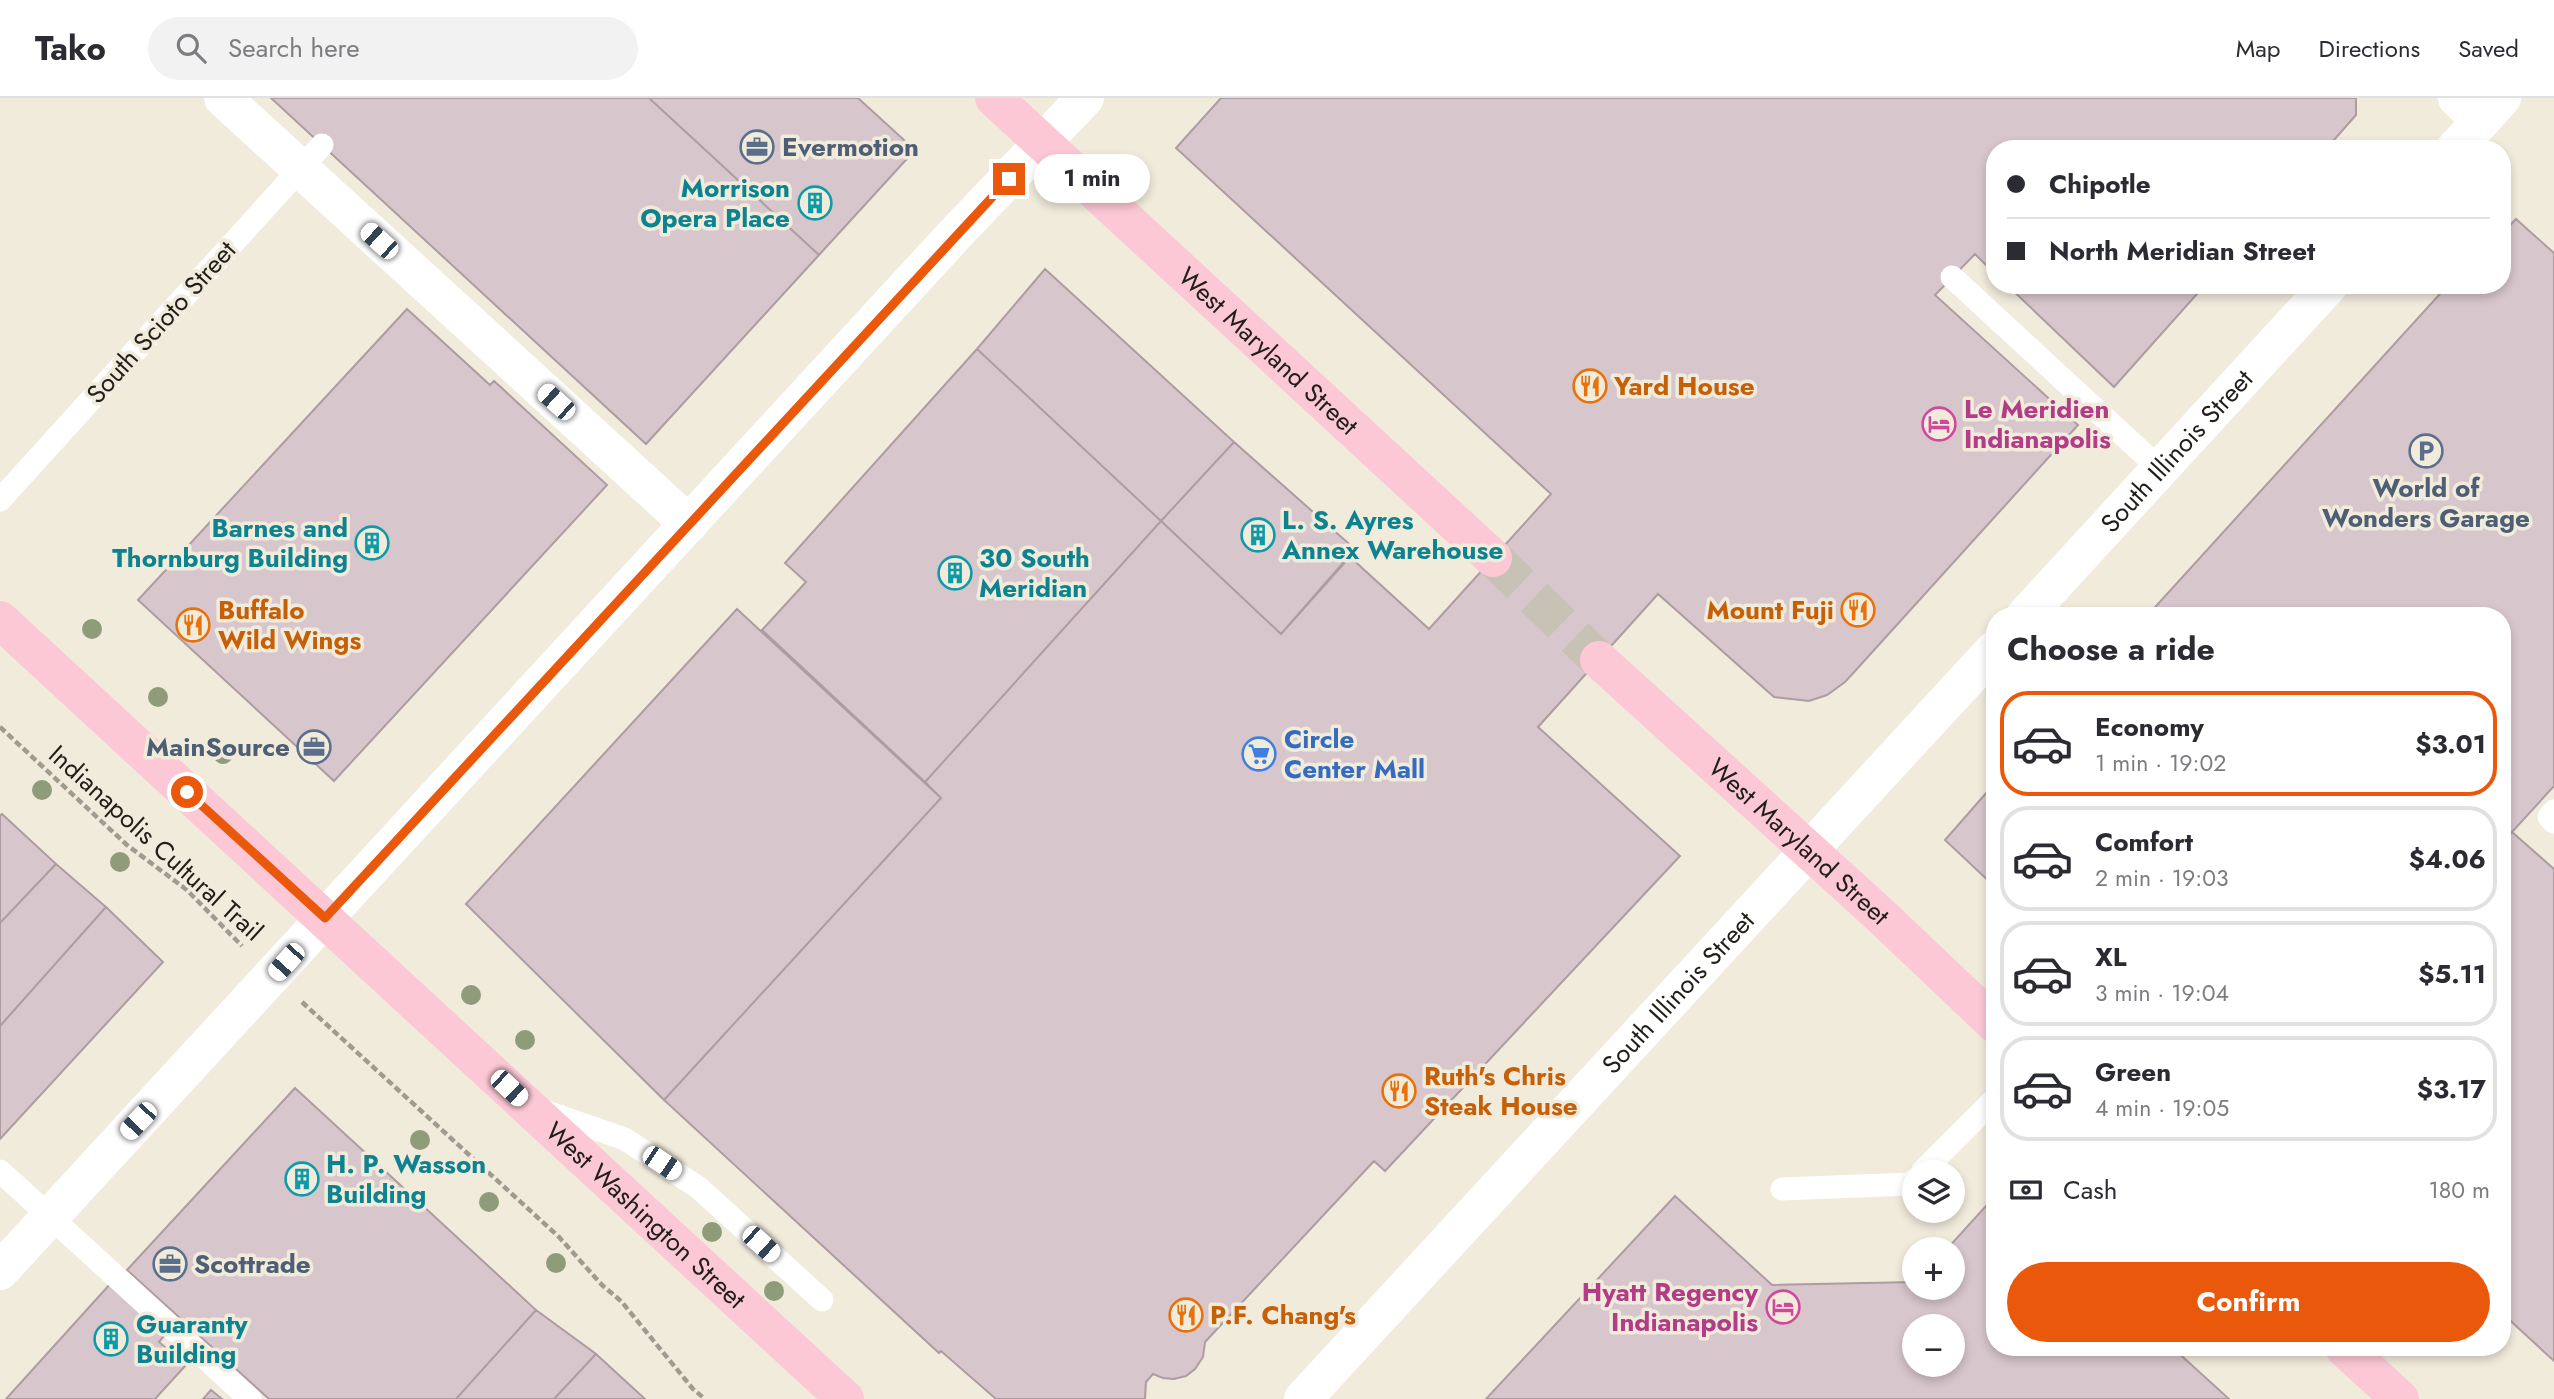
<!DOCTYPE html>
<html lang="en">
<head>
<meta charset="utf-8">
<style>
  :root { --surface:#fff; --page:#f2f2f3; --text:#2b2b33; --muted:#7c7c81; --line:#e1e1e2; --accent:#ea580c }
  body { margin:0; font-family:Jost,sans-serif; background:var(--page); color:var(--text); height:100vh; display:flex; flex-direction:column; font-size:26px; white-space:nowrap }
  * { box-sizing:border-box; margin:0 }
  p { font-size:23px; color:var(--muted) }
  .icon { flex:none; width:38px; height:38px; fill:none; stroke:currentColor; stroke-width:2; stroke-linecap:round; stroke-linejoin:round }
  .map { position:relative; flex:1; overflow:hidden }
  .side { position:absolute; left:1986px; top:509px; width:525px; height:749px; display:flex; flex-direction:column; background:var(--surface); border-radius:28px; box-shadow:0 4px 10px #0003 }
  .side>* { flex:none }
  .banner { position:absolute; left:1986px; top:42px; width:525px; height:154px; border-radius:28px; box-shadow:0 4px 10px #0003; display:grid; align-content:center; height:154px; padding:0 21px; background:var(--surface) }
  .tools { position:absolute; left:1902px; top:1062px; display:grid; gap:14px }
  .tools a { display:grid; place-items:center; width:63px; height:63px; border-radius:50%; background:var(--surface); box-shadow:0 4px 10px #0003; font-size:35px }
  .end { position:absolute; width:32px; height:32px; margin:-16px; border:9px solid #ea580c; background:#fff; box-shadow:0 0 0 4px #fff }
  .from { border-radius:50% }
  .bubble { position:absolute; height:49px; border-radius:24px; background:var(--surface); box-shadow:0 4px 10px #0003; font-size:23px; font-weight:700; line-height:49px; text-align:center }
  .car { position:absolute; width:21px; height:42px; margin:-21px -10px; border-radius:9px; box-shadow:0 0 5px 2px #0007; background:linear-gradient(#fff 24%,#345 0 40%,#fff 0 76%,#345 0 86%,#fff 0) }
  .banner b { display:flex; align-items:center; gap:24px; height:66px; font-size:26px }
  .banner b+b { border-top:2px solid var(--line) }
  .banner i { width:18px; height:18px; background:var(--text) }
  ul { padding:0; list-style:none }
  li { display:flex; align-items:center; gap:21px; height:105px; margin:0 14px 10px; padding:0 7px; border:4px solid var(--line); border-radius:28px }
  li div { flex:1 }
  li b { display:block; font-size:26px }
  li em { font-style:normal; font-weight:700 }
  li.active { border-color:var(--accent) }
  li>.icon { width:63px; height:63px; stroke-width:1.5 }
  h2 { padding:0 21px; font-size:32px; line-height:84px }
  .pay { display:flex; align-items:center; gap:18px; height:77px; padding:0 21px; font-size:26px }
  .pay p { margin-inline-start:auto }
  .cta { display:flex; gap:14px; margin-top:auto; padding:14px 21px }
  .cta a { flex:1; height:80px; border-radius:42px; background:var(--accent); color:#fff; font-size:28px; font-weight:700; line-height:80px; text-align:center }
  header { display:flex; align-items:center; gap:42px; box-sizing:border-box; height:98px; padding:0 35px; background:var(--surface); border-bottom:2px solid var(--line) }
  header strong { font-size:33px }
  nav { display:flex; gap:38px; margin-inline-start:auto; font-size:24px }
  .search { width:490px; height:63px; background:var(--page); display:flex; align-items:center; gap:18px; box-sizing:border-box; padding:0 24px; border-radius:38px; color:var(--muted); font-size:26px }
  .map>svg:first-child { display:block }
  .building { fill:#d7c6cb; stroke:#ad9ca2; stroke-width:2; fill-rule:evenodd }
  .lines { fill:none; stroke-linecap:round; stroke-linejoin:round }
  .primary-tunnel { stroke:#c7c2b5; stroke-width:38; stroke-dasharray:38 19; stroke-linecap:butt }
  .path { stroke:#a09b90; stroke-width:4.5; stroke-dasharray:7 3.5; stroke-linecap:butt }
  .service { stroke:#fff; stroke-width:23 }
  .minor { stroke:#fff; stroke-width:38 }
  .tertiary { stroke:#fff; stroke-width:38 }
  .secondary { stroke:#fff; stroke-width:38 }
  .primary { stroke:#fcc8d5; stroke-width:38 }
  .tree { fill:#8f9c7a }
  .route { stroke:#ea580c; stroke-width:9 }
  .labels { text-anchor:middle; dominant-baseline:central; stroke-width:7; stroke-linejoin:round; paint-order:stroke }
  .service-label { font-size:26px; font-weight:bold; fill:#4e5e75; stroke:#f1ebdc; text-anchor:start }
  .culture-label { font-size:26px; font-weight:bold; fill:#0d838f; stroke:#f1ebdc; text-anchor:start }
  .street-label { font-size:26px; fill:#201e19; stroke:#f1ebdc }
  .food-label { font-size:26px; font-weight:bold; fill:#c56008; stroke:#f1ebdc; text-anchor:start }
  .hotel-label { font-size:26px; font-weight:bold; fill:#b23c85; stroke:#f1ebdc; text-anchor:start }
  .shop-label { font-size:26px; font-weight:bold; fill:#366cbe; stroke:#f1ebdc; text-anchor:start }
</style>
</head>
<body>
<header>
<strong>Tako</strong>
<div class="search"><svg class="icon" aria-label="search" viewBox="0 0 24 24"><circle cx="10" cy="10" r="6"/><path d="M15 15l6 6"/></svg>Search here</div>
<nav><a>Map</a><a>Directions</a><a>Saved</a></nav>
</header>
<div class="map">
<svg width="2554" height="1301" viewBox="0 0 2554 1301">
  <rect width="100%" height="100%" fill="#f1ebdc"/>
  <path class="building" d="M 271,0 L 649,0 L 819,157 L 646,346 Z
    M 649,0 L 858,0 L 915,52 L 819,157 Z
    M 1221,0 L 2356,0 L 2356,17 L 2326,51 L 1995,51 L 1995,176 L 1975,156 L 1935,197 L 2078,327 L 1856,572 L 1845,584 L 1827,597 L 1809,603 L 1774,599 L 1658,496 L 1538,629 L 1680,758 L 1385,1073 L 1374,1063 L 1205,1244 L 1203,1259 L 1195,1271 L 1186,1278 L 1174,1281 L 1163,1280 L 1153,1276 L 1146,1284 L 1145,1301 L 996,1301 L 941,1253 L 939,1255 L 664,1002 L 941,700 L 925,684 L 1161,423 L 1281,536 L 1349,458 L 1429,531 L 1551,396 L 1176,50 Z
    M 2516,121 L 2554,155 L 2554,688 L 2502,745 L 2502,518 L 2147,518 L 2448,187 L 2502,187 L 2502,136 Z
    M 1045,171 L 1234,344 L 1161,423 L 977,251 Z
    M 2007,187 L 2205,187 L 2114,289 Z
    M 407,211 L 490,287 L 494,283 L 607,387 L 334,683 L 138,502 Z
    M 977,251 L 1161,423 L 925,684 L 762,532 L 806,484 L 785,465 Z
    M 1234,344 L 1356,452 L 1281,536 L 1161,423 Z
    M 737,511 L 941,700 L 664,1002 L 466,806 Z
    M 1995,685 L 1995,789 L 1945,742 Z
    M 2,716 L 56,766 L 0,825 L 0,718 Z
    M 2512,734 L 2554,771 L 2554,1263 L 2502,1215 L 2502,745 Z
    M 56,766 L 106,809 L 0,928 L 0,825 Z
    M 106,809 L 163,864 L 0,1041 L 0,928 Z
    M 295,990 L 536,1212 L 456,1301 L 269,1301 L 127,1172 Z
    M 1675,1098 L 1772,1187 L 1914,1184 L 1914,1190 L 1953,1190 L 1953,1152 L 1946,1152 L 1995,1098 L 1995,1250 L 2173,1250 L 2229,1301 L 1486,1301 ZM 1914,1228 L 1953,1228 L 1953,1267 L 1914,1267 Z
    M 111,1185 L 144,1216 L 142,1219 L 164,1238 L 159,1244 L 186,1267 L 155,1301 L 6,1301 Z
    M 536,1212 L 596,1256 L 554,1301 L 456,1301 Z
    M 596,1256 L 645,1301 L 554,1301 Z
    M 211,1292 L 222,1301 L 203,1301 Z"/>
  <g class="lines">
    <path class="primary-tunnel" d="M 1493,460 L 1599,562"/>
    <path class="path" d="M 0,629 L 127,747 L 187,792 L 242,848
      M 302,904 L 559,1139 L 602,1187 L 621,1203 L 693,1291 L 705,1301"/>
    <path class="service" d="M 1952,179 L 2160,371
      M 0,402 L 322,47
      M 2554,713 L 2549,719 L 2554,724
      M 544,1013 L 625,1041 L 699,1090 L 822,1202
      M 0,1073 L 250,1301
      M 1922,1074 L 1995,1001
      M 1782,1091 L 1910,1086 L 1914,1082"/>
    <path class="minor" d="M 223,0 L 689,426"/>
    <path class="tertiary" d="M 2457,0 L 2481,23
      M 0,1173 L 325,820"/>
    <g class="secondary">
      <path d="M 2455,51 L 2502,0"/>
      <path id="s1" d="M 2025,518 L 2329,187"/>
      <path d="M 325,820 L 958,133 L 1085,0"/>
      <path id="s2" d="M 1303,1301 L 1995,551"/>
    </g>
    <g class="primary">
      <path id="s3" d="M 994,0 L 1493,460"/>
      <path id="s4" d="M 0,522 L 845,1301"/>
      <path id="s5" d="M 1599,562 L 1879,816 L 1995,926"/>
      <path d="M 2344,1250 L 2400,1301"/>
    </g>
  </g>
  <g class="tree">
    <circle cx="92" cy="531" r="10"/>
    <circle cx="158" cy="599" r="10"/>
    <circle cx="223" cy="656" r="10"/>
    <circle cx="42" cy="692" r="10"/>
    <circle cx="120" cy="764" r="10"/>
    <circle cx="471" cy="897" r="10"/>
    <circle cx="525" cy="942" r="10"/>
    <circle cx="420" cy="1042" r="10"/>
    <circle cx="489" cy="1104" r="10"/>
    <circle cx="712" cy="1134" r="10"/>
    <circle cx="556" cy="1165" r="10"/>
    <circle cx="774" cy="1193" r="10"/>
  </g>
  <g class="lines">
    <path class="route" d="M 187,694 L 325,820 L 1009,81"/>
  </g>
  <defs>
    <symbol id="office-ring" viewBox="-11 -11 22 22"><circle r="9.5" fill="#f1ebdc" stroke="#5c6f8a" stroke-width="1.5"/><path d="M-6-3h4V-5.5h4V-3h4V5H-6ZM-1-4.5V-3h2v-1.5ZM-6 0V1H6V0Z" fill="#5c6f8a"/></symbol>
    <symbol id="building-ring" viewBox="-11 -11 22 22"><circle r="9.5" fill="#f1ebdc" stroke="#0f9aa8" stroke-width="1.5"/><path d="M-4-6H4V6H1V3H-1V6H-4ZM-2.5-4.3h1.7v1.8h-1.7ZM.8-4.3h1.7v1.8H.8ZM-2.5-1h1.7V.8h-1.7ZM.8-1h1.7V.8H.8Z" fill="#0f9aa8"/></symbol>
    <symbol id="restaurant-ring" viewBox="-11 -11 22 22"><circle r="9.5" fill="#f1ebdc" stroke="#e8710a" stroke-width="1.5"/><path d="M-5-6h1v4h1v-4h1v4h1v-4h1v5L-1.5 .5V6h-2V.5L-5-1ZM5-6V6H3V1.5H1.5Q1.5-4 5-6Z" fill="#e8710a"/></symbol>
    <symbol id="hotel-ring" viewBox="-11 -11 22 22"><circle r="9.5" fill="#f1ebdc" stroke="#d1479c" stroke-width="1.5"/><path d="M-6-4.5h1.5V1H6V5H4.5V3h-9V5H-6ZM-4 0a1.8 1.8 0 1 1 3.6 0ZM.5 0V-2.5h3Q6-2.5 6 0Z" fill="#d1479c"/></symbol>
    <symbol id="parking-ring" viewBox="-11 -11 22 22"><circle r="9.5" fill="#f1ebdc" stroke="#5c6f8a" stroke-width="1.5"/><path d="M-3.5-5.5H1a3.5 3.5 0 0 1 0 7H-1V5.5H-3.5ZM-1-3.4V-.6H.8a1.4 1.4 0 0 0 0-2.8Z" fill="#5c6f8a"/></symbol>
    <symbol id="supermarket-ring" viewBox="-11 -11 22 22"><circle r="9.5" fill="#f1ebdc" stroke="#3f7fe0" stroke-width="1.5"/><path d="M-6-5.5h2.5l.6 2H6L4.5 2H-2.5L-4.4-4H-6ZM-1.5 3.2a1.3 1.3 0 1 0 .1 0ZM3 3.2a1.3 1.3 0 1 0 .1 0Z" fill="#3f7fe0"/></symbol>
  </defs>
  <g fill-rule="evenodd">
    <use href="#office-ring" x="738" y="30" width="38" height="38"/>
    <use href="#building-ring" x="796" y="86" width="38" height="38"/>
    <use href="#restaurant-ring" x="1571" y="269" width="38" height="38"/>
    <use href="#hotel-ring" x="1920" y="307" width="38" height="38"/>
    <use href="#parking-ring" x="2407" y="334" width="38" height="38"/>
    <use href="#building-ring" x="1239" y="418" width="38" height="38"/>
    <use href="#building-ring" x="353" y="426" width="38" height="38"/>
    <use href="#building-ring" x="936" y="456" width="38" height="38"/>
    <use href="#restaurant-ring" x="1839" y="493" width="38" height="38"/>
    <use href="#restaurant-ring" x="174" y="508" width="38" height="38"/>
    <use href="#office-ring" x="295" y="630" width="38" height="38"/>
    <use href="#supermarket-ring" x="1240" y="637" width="38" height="38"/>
    <use href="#restaurant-ring" x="1380" y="974" width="38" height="38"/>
    <use href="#building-ring" x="283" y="1062" width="38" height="38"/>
    <use href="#office-ring" x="151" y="1147" width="38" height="38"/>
    <use href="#hotel-ring" x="1764" y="1190" width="38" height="38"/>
    <use href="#restaurant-ring" x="1167" y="1198" width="38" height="38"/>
    <use href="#building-ring" x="92" y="1222" width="38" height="38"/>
  </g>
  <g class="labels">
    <g class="service-label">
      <text x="782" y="49">Evermotion</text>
      <text x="2426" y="390" text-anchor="middle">World of<tspan x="2426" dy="30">Wonders Garage</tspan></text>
      <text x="290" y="649" text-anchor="end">MainSource</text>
      <text x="194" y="1166">Scottrade</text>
    </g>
    <g class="culture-label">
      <text x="790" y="90" text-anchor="end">Morrison<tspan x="790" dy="30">Opera Place</tspan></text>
      <text x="1282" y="422">L. S. Ayres<tspan x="1282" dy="30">Annex Warehouse</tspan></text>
      <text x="348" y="430" text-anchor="end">Barnes and<tspan x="348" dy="30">Thornburg Building</tspan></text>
      <text x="979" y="460">30 South<tspan x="979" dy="30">Meridian</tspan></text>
      <text x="326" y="1066">H. P. Wasson<tspan x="326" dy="30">Building</tspan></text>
      <text x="136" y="1226">Guaranty<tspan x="136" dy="30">Building</tspan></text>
    </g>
    <g class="street-label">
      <text transform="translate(161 224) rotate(-48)">South Scioto Street</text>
      <text stroke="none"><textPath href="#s3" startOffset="373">West Maryland Street</textPath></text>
      <text stroke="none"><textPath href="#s1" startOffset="224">South Illinois Street</textPath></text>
      <text stroke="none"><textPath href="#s5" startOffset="270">West Maryland Street</textPath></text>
      <text transform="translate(156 745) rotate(42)">Indianapolis Cultural Trail</text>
      <text stroke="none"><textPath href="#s2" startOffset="553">South Illinois Street</textPath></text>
      <text stroke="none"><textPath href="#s4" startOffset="878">West Washington Street</textPath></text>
    </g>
    <g class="food-label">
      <text x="1614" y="288">Yard House</text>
      <text x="218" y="512">Buffalo<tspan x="218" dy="30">Wild Wings</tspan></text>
      <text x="1834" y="512" text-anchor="end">Mount Fuji</text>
      <text x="1424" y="978">Ruth's Chris<tspan x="1424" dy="30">Steak House</tspan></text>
      <text x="1210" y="1217">P.F. Chang's</text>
    </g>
    <g class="hotel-label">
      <text x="1964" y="311">Le Meridien<tspan x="1964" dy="30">Indianapolis</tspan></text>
      <text x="1758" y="1194" text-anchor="end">Hyatt Regency<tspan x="1758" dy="30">Indianapolis</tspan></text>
    </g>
    <g class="shop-label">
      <text x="1284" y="641">Circle<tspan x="1284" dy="30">Center Mall</tspan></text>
    </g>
  </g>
</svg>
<div class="tools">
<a><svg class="icon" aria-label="layers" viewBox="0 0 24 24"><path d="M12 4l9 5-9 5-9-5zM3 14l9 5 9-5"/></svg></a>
<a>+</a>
<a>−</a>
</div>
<i class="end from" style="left:187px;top:694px"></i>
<i class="end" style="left:1009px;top:81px"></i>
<div class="bubble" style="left:1034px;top:56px;width:116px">1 min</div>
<i class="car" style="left:379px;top:143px;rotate:312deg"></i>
<i class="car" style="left:556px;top:304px;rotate:312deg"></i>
<i class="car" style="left:286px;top:864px;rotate:222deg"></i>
<i class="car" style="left:509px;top:990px;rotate:133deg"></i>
<i class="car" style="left:138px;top:1023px;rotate:223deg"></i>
<i class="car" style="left:662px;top:1065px;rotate:124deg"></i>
<i class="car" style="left:761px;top:1146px;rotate:132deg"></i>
<div class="banner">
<b><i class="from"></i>Chipotle</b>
<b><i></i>North Meridian Street</b>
</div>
<section class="side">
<h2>Choose a ride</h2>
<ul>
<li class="active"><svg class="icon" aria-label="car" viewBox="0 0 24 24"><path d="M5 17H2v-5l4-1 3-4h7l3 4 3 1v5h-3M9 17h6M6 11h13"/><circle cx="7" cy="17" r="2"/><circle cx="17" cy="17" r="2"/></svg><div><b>Economy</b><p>1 min · 19:02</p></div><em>$3.01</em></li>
<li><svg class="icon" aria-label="car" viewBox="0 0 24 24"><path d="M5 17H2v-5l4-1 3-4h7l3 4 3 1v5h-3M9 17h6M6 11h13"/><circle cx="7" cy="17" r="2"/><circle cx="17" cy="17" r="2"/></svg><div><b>Comfort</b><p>2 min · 19:03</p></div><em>$4.06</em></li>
<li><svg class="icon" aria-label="car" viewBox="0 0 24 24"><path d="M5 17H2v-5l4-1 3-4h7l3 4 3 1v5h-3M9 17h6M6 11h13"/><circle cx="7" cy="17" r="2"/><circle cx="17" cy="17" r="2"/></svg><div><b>XL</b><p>3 min · 19:04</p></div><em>$5.11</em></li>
<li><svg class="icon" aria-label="car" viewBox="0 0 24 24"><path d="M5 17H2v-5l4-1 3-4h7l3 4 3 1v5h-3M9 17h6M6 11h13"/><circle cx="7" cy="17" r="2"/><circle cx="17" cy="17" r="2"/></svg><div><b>Green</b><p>4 min · 19:05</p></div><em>$3.17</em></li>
</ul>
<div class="pay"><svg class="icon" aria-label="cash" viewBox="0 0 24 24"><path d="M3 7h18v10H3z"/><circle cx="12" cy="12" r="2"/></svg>Cash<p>180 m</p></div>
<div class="cta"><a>Confirm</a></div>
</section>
</div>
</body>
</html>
